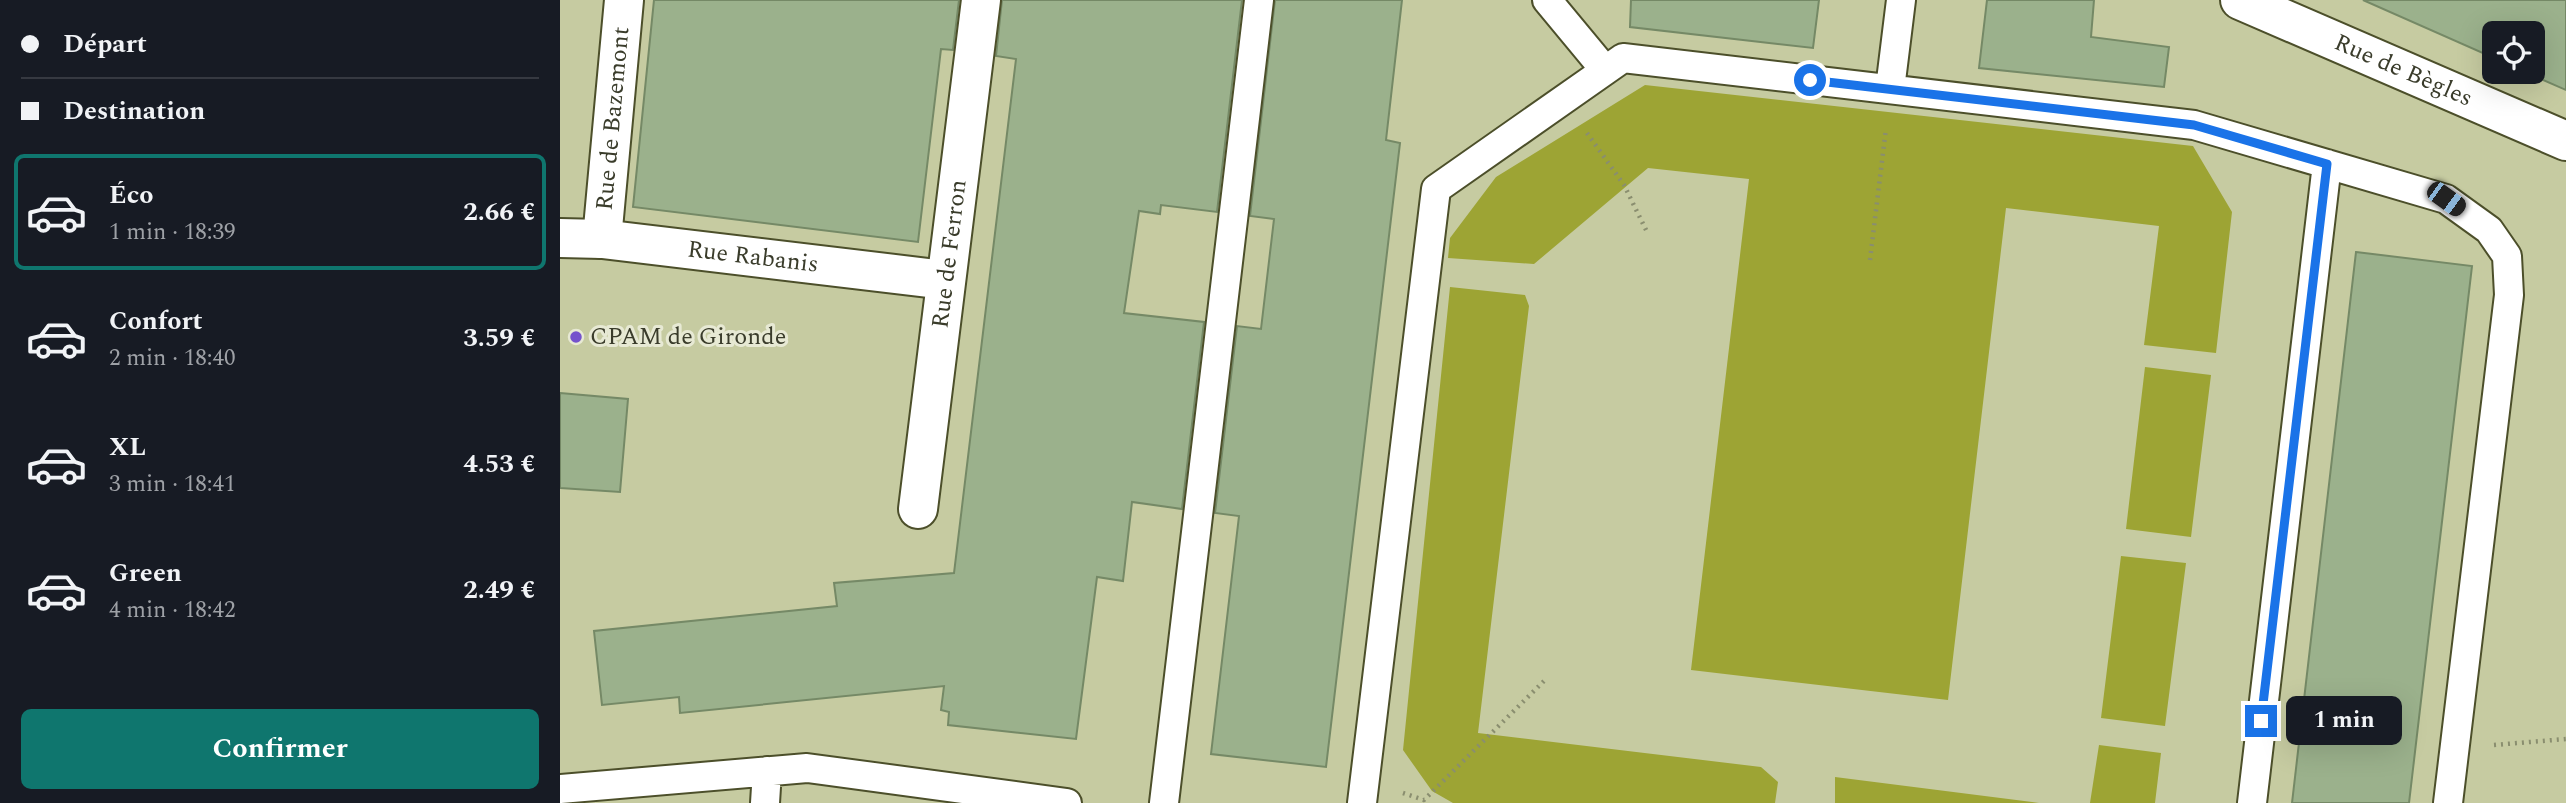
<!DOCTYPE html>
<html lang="fr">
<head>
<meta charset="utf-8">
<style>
  :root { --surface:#171b24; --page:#20242c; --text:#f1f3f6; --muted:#9ea1a6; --line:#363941; --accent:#0f766e }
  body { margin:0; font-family:Spectral,serif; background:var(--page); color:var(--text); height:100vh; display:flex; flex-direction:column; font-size:26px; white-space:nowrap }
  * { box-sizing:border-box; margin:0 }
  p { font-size:23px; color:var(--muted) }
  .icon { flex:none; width:38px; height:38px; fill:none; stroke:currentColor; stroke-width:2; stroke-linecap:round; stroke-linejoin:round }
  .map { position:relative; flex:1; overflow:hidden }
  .details { display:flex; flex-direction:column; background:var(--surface); width:560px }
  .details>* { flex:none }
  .banner { display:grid; align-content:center; height:154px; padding:0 21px; background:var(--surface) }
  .controls { position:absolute; left:1922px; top:21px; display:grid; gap:14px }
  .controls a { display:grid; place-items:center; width:63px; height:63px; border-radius:10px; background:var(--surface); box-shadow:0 7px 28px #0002; font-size:35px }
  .end { position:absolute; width:32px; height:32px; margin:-16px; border:9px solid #1a73e8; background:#fff; box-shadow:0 0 0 4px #fff }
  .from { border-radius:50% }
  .bubble { position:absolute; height:49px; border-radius:10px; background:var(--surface); box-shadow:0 7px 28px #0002; font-size:23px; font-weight:700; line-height:49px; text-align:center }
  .car { position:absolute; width:21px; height:42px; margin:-21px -10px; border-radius:9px; box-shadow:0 0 5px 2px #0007; background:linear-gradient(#222 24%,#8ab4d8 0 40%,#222 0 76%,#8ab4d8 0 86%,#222 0) }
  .banner b { display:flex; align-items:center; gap:24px; height:66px; font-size:26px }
  .banner b+b { border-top:2px solid var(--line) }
  .banner i { width:18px; height:18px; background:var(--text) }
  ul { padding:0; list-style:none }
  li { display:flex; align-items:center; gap:21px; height:116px; margin:0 14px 10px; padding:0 7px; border:4px solid transparent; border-radius:10px }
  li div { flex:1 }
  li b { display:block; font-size:26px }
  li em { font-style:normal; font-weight:700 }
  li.on { border-color:var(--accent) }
  li>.icon { width:63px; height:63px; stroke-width:1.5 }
  .primary-button { display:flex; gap:14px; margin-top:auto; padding:14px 21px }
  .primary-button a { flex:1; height:80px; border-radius:10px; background:var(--accent); color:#fff; font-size:28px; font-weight:700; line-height:80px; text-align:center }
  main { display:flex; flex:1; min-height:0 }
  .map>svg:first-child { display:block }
  .green { fill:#9da434 }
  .building { fill:#9bb18c; stroke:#758966; stroke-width:2 }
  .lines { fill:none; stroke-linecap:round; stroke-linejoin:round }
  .lane-casing { stroke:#4c4f2a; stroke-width:32 }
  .street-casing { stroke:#4c4f2a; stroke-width:42 }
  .secondary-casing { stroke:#4c4f2a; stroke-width:42 }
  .path { stroke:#8a8e6f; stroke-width:4.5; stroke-dasharray:2 5; stroke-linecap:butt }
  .lane { stroke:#fff; stroke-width:28 }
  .street { stroke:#fff; stroke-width:38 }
  .secondary { stroke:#fff; stroke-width:38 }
  .route { stroke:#1a73e8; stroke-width:9 }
  .poi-dot { fill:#7552cc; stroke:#e7e9d4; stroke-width:2.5 }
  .labels { text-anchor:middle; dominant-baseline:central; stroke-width:6; stroke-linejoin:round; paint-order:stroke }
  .street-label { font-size:24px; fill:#3a3c2b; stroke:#e7e9d4 }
  .poi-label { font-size:24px; fill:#3a3c2b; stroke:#e7e9d4; text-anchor:start }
</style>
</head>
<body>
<main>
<section class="details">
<div class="banner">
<b><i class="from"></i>Départ</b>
<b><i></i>Destination</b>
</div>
<ul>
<li class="on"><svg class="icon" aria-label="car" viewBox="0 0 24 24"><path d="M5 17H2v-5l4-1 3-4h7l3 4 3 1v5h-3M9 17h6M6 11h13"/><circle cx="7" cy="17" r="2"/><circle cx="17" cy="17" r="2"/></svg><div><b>Éco</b><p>1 min · 18:39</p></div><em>2.66 €</em></li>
<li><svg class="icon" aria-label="car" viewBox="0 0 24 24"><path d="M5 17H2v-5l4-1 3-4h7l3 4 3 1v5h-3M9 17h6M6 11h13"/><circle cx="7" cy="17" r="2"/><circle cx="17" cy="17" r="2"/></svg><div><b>Confort</b><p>2 min · 18:40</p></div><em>3.59 €</em></li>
<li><svg class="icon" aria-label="car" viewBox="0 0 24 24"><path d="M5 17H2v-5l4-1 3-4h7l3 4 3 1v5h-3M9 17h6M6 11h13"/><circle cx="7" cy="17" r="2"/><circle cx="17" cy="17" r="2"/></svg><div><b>XL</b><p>3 min · 18:41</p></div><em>4.53 €</em></li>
<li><svg class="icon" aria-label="car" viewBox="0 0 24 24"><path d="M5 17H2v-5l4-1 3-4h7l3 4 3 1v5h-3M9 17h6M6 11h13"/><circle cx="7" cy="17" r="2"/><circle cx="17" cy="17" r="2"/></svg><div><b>Green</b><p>4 min · 18:42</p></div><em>2.49 €</em></li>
</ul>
<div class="primary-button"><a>Confirmer</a></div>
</section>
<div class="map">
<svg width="2006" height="803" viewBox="0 0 2006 803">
  <rect width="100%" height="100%" fill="#c6cba1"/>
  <path class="green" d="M 1085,85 L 1633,146 L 1672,212 L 1656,353 L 1584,345 L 1599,226 L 1446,208 L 1388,700 L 1131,670 L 1189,179 L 1088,168 L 974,264 L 888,258 L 890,238 L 936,177 Z
    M 890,287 L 965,295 L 969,306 L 918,733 L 1201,767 L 1218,782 L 1215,803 L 893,803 L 872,791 L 843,750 Z
    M 1585,367 L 1651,375 L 1631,537 L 1566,529 Z
    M 1561,556 L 1626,563 L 1605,726 L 1541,718 Z
    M 1539,745 L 1601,753 L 1595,803 L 1530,803 Z
    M 1275,777 L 1479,803 L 1275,803 Z"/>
  <path class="building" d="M 94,0 L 399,0 L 393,50 L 381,49 L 358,242 L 73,207 Z
    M 442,0 L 682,0 L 657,212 L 601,205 L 600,214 L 579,211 L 564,313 L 644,322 L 622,509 L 572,502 L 563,581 L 537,577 L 516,739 L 388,725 L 389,712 L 381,710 L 384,686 L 120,713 L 119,697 L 42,705 L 34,631 L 277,606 L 274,583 L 394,573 L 456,59 L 436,56 Z
    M 715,0 L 842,0 L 826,140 L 840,143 L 766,767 L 651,754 L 679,516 L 655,513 L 677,326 L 701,329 L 714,219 L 690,216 Z
    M 1071,0 L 1259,0 L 1253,48 L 1070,27 Z
    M 1427,0 L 1534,0 L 1531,37 L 1609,47 L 1604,87 L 1419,68 Z
    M 1803,0 L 2006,0 L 2006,90 L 1965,72 L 1972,72 L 1972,33 L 1934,33 L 1934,58 Z
    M 1796,252 L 1912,266 L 1849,803 L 1732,803 Z
    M 0,393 L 68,399 L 60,492 L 0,488 Z"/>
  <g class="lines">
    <defs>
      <path id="lane" d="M 987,0 L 1045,70
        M 1330,89 L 1341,0
        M 0,789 L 247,768 L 507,803
        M 205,803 L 207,771
        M 604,803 L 699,0
        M 802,803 L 876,189 L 1063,58 L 1634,125 L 1886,199 L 1929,230 L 1947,256 L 1949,295 L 1888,803
        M 1692,803 L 1767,164"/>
      <g id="street">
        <path id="s1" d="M 0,238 L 42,239 L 385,280"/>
        <path id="s2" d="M 42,239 L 64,0"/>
        <path id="s3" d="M 358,509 L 421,0"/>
      </g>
      <g id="secondary">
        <path id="s4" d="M 1680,0 L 2006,141"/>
      </g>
    </defs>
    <use href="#lane" class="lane-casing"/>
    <use href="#street" class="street-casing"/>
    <use href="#secondary" class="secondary-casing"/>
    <path class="path" d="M 1027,133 L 1064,185 L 1088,234
      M 1310,260 L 1326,128
      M 1934,745 L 2006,739
      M 843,793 L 864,800 L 984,681"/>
    <use href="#lane" class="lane"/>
    <use href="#street" class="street"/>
    <use href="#secondary" class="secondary"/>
  </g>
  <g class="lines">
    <path class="route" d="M 1250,80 L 1634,125 L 1767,164 L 1701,721"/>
  </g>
  <circle class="poi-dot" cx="16" cy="337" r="7"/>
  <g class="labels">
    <g class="street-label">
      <text stroke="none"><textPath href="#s4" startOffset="178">Rue de Bègles</textPath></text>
      <text stroke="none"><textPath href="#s2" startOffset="121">Rue de Bazemont</textPath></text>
      <text stroke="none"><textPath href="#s3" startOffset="257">Rue de Ferron</textPath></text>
      <text stroke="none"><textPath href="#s1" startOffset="194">Rue Rabanis</textPath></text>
    </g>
    <g class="poi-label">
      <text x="30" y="337">CPAM de Gironde</text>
    </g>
  </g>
</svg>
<div class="controls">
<a><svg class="icon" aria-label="locate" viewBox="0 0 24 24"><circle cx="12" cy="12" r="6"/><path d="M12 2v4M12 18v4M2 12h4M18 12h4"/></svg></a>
</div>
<i class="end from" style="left:1250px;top:80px"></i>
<i class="end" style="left:1701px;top:721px"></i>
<div class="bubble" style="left:1726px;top:696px;width:116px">1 min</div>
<i class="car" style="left:1886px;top:199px;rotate:126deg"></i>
</div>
</main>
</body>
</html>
